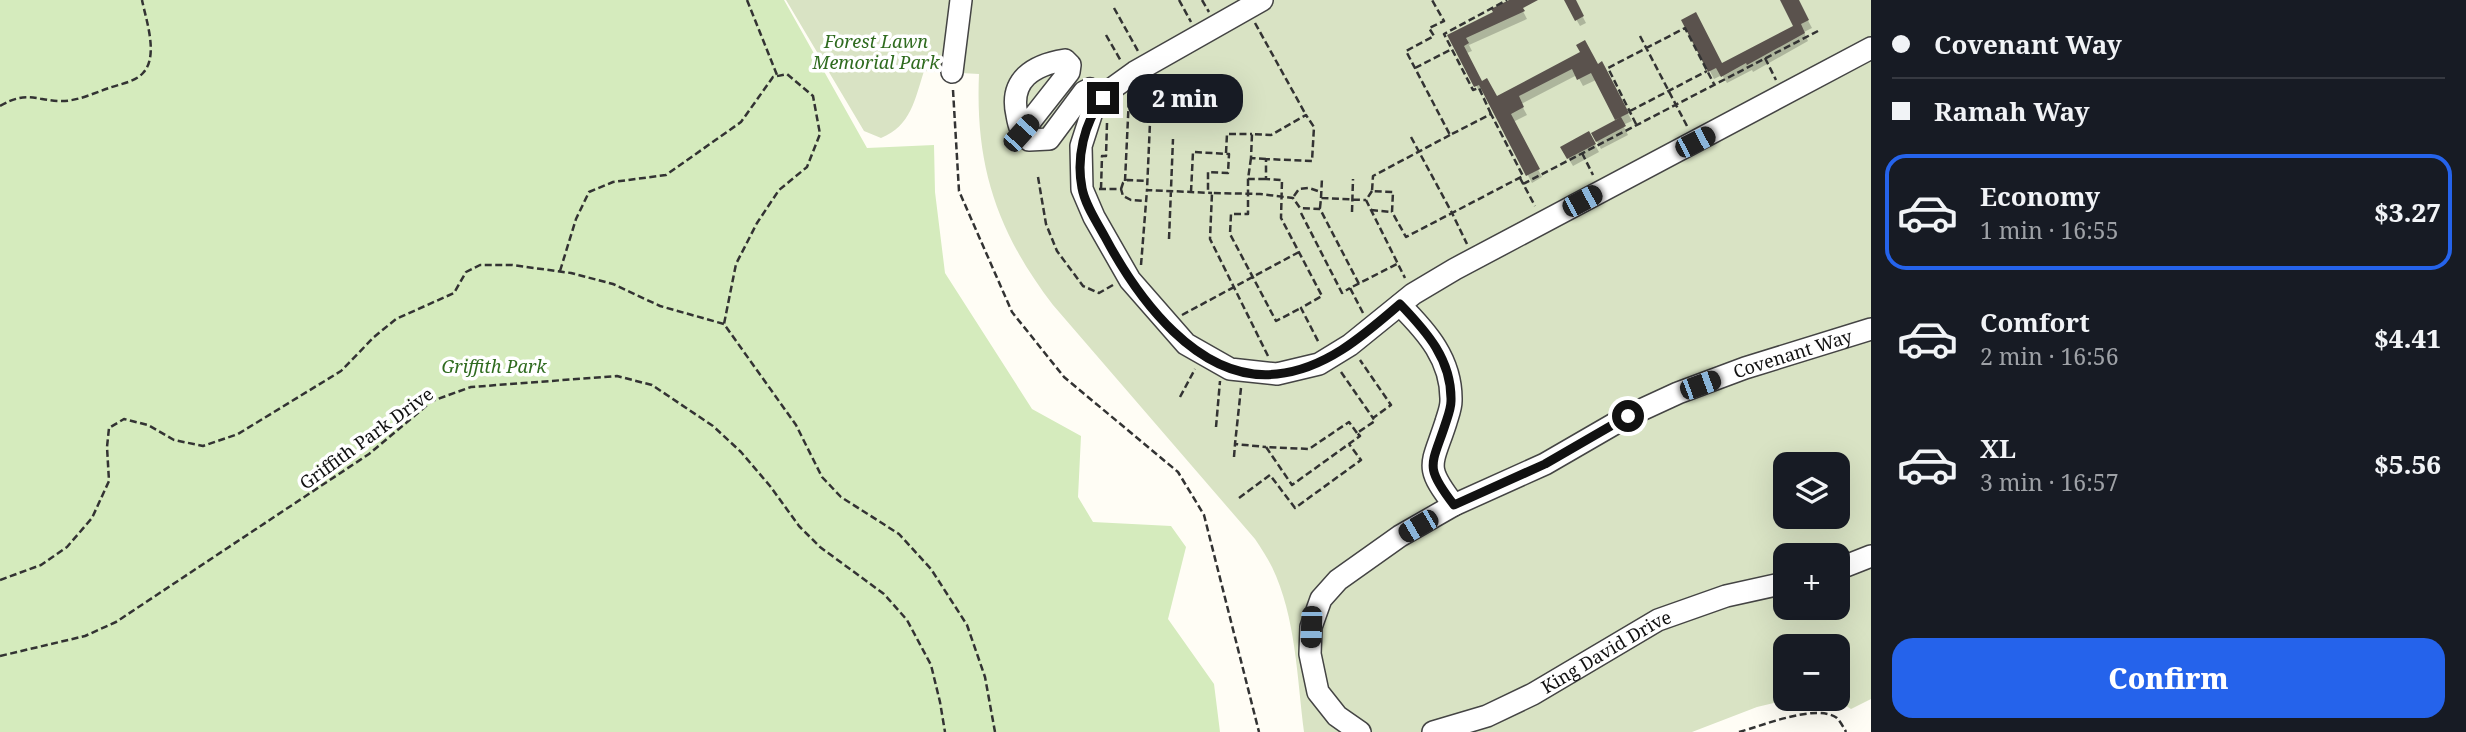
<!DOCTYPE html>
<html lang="en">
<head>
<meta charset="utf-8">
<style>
  :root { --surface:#171b24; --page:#20242c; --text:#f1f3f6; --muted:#9ea1a6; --line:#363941; --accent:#2563eb }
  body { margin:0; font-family:"Noto Serif",serif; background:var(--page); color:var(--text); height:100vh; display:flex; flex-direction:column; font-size:26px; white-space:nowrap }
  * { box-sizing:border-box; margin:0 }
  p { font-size:23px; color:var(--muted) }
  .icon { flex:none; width:38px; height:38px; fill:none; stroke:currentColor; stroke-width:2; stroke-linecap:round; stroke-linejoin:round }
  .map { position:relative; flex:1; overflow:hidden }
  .panel { display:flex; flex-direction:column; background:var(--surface); width:595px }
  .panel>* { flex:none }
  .top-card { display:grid; align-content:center; height:154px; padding:0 21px; background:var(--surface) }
  .tools { position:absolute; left:1773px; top:452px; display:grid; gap:14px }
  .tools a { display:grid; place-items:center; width:77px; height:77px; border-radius:14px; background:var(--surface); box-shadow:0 7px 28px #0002; font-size:35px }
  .end { position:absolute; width:32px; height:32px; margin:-16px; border:9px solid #111; background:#fff; box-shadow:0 0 0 4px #fff }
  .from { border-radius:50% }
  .bubble { position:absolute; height:49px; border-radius:21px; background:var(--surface); box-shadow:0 7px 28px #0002; font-size:23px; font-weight:800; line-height:49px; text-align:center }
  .car { position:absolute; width:21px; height:42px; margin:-21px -10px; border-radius:9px; box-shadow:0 0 5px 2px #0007; background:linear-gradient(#222 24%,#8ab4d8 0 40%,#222 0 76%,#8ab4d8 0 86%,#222 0) }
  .top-card b { display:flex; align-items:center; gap:24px; height:66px; font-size:26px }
  .top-card b+b { border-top:2px solid var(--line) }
  .top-card i { width:18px; height:18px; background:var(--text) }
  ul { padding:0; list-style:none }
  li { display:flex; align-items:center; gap:21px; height:116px; margin:0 14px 10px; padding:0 7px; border:4px solid transparent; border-radius:21px }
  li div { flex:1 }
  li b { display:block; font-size:26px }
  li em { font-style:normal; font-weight:800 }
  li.active { border-color:var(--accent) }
  li>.icon { width:63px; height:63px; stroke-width:1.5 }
  .button { display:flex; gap:14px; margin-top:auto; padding:14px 21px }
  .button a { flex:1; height:80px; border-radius:21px; background:var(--accent); color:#fff; font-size:28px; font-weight:800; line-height:80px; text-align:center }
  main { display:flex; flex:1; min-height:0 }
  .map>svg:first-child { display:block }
  .green { fill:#d5ebbd }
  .cemetery { fill:#d9e3c4; fill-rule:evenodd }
  .shadow { fill:#0003 }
  .building { fill:#5a524d }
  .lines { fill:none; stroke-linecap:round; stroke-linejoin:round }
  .minor-casing { stroke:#444; stroke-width:24 }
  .path { stroke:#333; stroke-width:2.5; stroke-dasharray:7 3.5; stroke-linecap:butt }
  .minor { stroke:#fff; stroke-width:21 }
  .route { stroke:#111; stroke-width:9 }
  .labels { text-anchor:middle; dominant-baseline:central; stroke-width:7; stroke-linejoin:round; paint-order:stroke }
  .park-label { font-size:18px; font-style:italic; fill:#2f6b1f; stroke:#fff }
  .street-label { font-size:18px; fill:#111; stroke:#fff }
</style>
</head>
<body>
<main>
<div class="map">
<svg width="1871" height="732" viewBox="0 0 1871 732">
  <rect width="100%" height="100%" fill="#fffdf5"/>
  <path class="green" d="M 0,0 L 784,0 L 867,148 L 934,145 L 935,192 L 945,273 L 1032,409 L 1081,436 L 1078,497 L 1093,522 L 1171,526 L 1186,547 L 1168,619 L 1214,684 L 1220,732 L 0,732 Z"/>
  <path class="cemetery" d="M 786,0 L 1871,0 L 1871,699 L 1851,709 L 1834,698 L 1838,698 L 1838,646 L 1785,646 L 1785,698 L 1794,698 L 1757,707 L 1692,732 L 1304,732 C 1297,678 1296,617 1272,567 C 1267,557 1261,548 1255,539 L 1053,305 C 997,232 975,166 979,74 L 924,71 C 915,99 911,126 881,138 L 864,131 ZM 1785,464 L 1838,464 L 1838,516 L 1785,516 ZM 1785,555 L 1838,555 L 1838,607 L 1785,607 Z"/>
  <path class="shadow" d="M 1513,0 L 1517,0 L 1527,19 L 1469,45 L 1472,51 L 1467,53 L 1482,83 L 1496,98 L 1582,53 L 1597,66 L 1602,64 L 1632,121 L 1623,125 L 1628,135 L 1601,149 L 1593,134 L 1618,121 L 1596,80 L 1583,86 L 1577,75 L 1521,104 L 1527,115 L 1513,122 L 1542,177 L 1532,183 L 1484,91 L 1480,93 L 1450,36 L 1495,13 Z
    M 1781,0 L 1797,0 L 1812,28 L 1804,32 L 1808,41 L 1753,72 L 1752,70 L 1727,83 L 1722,75 L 1714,79 L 1684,21 L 1722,65 L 1795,27 Z
    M 1575,2 L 1586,23 L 1580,26 L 1568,5 Z
    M 1589,134 L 1599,152 L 1573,166 L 1562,148 Z"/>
  <path class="building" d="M 1509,0 L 1538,0 L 1523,8 L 1525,11 L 1466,38 L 1469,43 L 1464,46 L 1482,81 L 1487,78 L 1497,96 L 1580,52 L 1576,45 L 1585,40 L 1598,64 L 1602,61 L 1629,113 L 1615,120 L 1591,73 L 1577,80 L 1572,69 L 1519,96 L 1524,107 L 1511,114 L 1540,169 L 1526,176 L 1479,85 L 1474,87 L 1447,35 L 1493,12 L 1491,9 Z
    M 1564,0 L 1576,0 L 1584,16 L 1575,21 Z
    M 1780,0 L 1799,0 L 1809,20 L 1801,24 L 1805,33 L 1747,65 L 1746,63 L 1721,77 L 1716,68 L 1708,72 L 1681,20 L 1696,12 L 1722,63 L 1793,26 Z
    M 1621,117 L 1626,126 L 1596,142 L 1591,133 Z
    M 1589,131 L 1596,144 L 1567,159 L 1560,147 Z"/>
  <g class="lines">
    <defs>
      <g id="minor">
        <path d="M 1262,0 L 1135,72 L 1110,90 L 1092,112 L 1081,146 L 1082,189 L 1094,217 L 1130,280 L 1186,344 L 1230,369 L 1277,374 L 1319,364 L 1350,345 L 1413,294 L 1455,269 L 1871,48"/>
        <path d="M 952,72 L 961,0"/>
        <path d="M 1021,133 L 1069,72 L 1070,65 L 1065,60 C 1033,65 1009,80 1017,115 C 1019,127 1021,132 1029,140 L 1049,139 L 1084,92 L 1090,89 L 1103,98"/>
        <path d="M 1400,305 C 1427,332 1452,360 1451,401 C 1451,408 1448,415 1446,422 C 1432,466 1423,465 1454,505"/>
        <path d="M 1838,569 L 1871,556"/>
        <path id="s1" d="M 1360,732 L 1337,716 L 1318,692 L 1310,654 L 1311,627 L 1321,599 L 1338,580 L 1400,536 L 1454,505 L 1545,464 L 1628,416 L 1678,393 L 1745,368 L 1871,329"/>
        <path id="s2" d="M 1433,732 L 1487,716 L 1533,694 L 1658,620 L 1726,596 L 1785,583"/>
      </g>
    </defs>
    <use href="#minor" class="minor-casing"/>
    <path class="path" d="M 747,0 L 777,75
      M 1179,0 L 1191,22
      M 1202,0 L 1209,12
      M 1114,8 L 1138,51
      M 1255,23 L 1306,115
      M 1106,35 L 1121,61
      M 1640,36 L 1687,126
      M 1765,58 L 1776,80
      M 1415,68 L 1452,49
      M 1143,86 L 1151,100 L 1147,190
      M 953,90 L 959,191 L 1012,312 L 1064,377 L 1178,472 L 1204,515 L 1259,732
      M 0,106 C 27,90 37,101 62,101 C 78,101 94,93 109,88 C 120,84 135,82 143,73 C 159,56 146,20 142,0
      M 1630,111 L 1707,71
      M 1491,114 L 1479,88 L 1473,90 L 1444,34 L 1507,0
      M 1636,124 L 1608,68 L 1685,28 L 1714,84
      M 1450,135 L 1373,176 L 1372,191 L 1393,192 L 1392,212 L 1406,237 L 1452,213 L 1467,244
      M 1411,137 L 1452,213 L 1523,176 L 1491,114 L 1450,135 L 1406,51 L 1434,36 L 1429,28 L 1444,21 L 1432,0
      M 1226,153 L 1227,134 L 1252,134
      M 1582,153 L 1593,175
      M 1251,158 L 1248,179 L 1266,179
      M 1266,159 L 1251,158 L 1252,134 L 1271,135 L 1306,115 L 1314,127 L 1312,161 L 1266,159 L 1266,179 L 1282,180 L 1281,218 L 1322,296 L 1301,308 L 1319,343
      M 1038,177 L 1046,224 L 1057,251 L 1083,286 L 1099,293 L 1113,285
      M 1520,178 L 1535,206
      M 1248,179 L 1248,214 L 1231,214 L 1230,234 L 1276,321 L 1301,308
      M 1125,181 L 1129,97
      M 1523,184 L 1818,31
      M 1099,189 L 1121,189 L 1123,196 L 1131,200 L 1146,201
      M 1101,189 L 1102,156 L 1106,156 L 1107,123
      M 1121,189 L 1123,183 L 1127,180 L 1147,181
      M 1372,191 L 1366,200 L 1405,278
      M 1191,192 L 1193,152 L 1229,154 L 1228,173 L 1208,172 L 1208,193
      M 1294,196 L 1299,189 L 1309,188 L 1321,192
      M 1321,198 L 1322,178
      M 1320,208 L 1321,198 L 1366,200
      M 1371,210 L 1392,212
      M 1352,212 L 1353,179
      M 1301,213 L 1342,293 L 1350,288
      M 1169,239 L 1173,139
      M 1141,265 L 1147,190 L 1212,193
      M 560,271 L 576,219 L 589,192 L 613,182 L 666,175 L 741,122 L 773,77 L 787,74 L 813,96 L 820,134 L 807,167 L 779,190 L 757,223 L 736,264 L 724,324
      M 1363,313 L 1350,288 L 1397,264
      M 1182,315 L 1299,252
      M 1268,356 L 1210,239 L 1212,193 L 1260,194 L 1293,198 L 1300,208 L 1320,209 L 1359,284
      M 1341,372 L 1373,418
      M 1241,388 L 1235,444 L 1266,447
      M 1180,397 L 1195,369
      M 1216,427 L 1220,381
      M 1357,433 L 1349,422 L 1309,449 L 1266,447 L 1292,485 L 1360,436 L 1357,433 L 1375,421 L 1373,418 L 1391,405 L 1360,360
      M 1234,457 L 1235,444
      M 1239,498 L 1270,475 L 1295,508 L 1361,460 L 1349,444
      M 0,580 L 41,565 L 67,547 L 92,518 L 109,481 L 107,447 L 109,428 L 124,419 L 148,425 L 174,440 L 203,446 L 238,434 L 341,371 L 374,337 L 396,319 L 454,293 L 466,272 L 480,265 L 512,265 L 571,273 L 613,284 L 660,306 L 724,324 L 796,425 L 822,477 L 841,497 L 899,534 L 931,569 L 967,625 L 985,677 L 995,732
      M 0,656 L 85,636 L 116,622 L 369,454 L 432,401 L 471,387 L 617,376 L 652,385 L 713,426 L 741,452 L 770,486 L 799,526 L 820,547 L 884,594 L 907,620 L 931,665 L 940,702 L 945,732
      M 1739,732 C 1762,726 1816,703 1837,718 C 1840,721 1844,728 1846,732"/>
    <use href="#minor" class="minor"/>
  </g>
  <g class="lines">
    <path class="route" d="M 1103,98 C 1084,123 1076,158 1082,188 C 1085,205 1097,222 1105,237 C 1137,297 1198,383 1277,374 C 1326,369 1364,335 1400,304 C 1427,332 1452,360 1451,401 C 1451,408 1448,416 1446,422 C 1432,466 1423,465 1454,505 L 1545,464 L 1628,416"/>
  </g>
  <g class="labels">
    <g class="park-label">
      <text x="876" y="41">Forest Lawn<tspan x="876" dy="21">Memorial Park</tspan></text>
      <text x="494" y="366">Griffith Park</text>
    </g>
    <g class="street-label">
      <text stroke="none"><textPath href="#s1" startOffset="690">Covenant Way</textPath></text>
      <text transform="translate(366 438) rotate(-36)">Griffith Park Drive</text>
      <text stroke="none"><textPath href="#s2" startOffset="192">King David Drive</textPath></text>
    </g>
  </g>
</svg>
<div class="tools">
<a><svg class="icon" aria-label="layers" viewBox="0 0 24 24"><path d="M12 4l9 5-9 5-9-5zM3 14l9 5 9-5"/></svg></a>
<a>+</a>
<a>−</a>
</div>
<i class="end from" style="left:1628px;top:416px"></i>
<i class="end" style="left:1103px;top:98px"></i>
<div class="bubble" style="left:1127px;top:74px;width:116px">2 min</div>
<i class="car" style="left:1021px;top:133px;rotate:42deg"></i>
<i class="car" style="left:1695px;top:142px;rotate:63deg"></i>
<i class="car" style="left:1582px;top:201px;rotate:62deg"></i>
<i class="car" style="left:1700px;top:385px;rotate:70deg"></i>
<i class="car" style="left:1418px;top:526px;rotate:240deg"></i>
<i class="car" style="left:1311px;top:627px;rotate:182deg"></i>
</div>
<section class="panel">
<div class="top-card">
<b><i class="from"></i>Covenant Way</b>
<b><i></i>Ramah Way</b>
</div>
<ul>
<li class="active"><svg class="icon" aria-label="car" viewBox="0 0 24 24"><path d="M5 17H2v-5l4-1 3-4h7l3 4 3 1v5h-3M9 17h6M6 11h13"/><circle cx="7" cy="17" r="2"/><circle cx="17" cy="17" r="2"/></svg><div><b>Economy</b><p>1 min · 16:55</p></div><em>$3.27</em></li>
<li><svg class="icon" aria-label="car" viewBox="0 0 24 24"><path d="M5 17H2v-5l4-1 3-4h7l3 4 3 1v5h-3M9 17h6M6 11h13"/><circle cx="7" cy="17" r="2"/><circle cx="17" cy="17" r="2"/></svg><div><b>Comfort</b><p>2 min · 16:56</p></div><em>$4.41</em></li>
<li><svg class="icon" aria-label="car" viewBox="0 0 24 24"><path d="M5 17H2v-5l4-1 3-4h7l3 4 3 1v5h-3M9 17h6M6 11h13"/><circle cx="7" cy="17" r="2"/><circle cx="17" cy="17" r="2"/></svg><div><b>XL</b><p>3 min · 16:57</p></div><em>$5.56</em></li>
</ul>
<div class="button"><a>Confirm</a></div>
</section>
</main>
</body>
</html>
